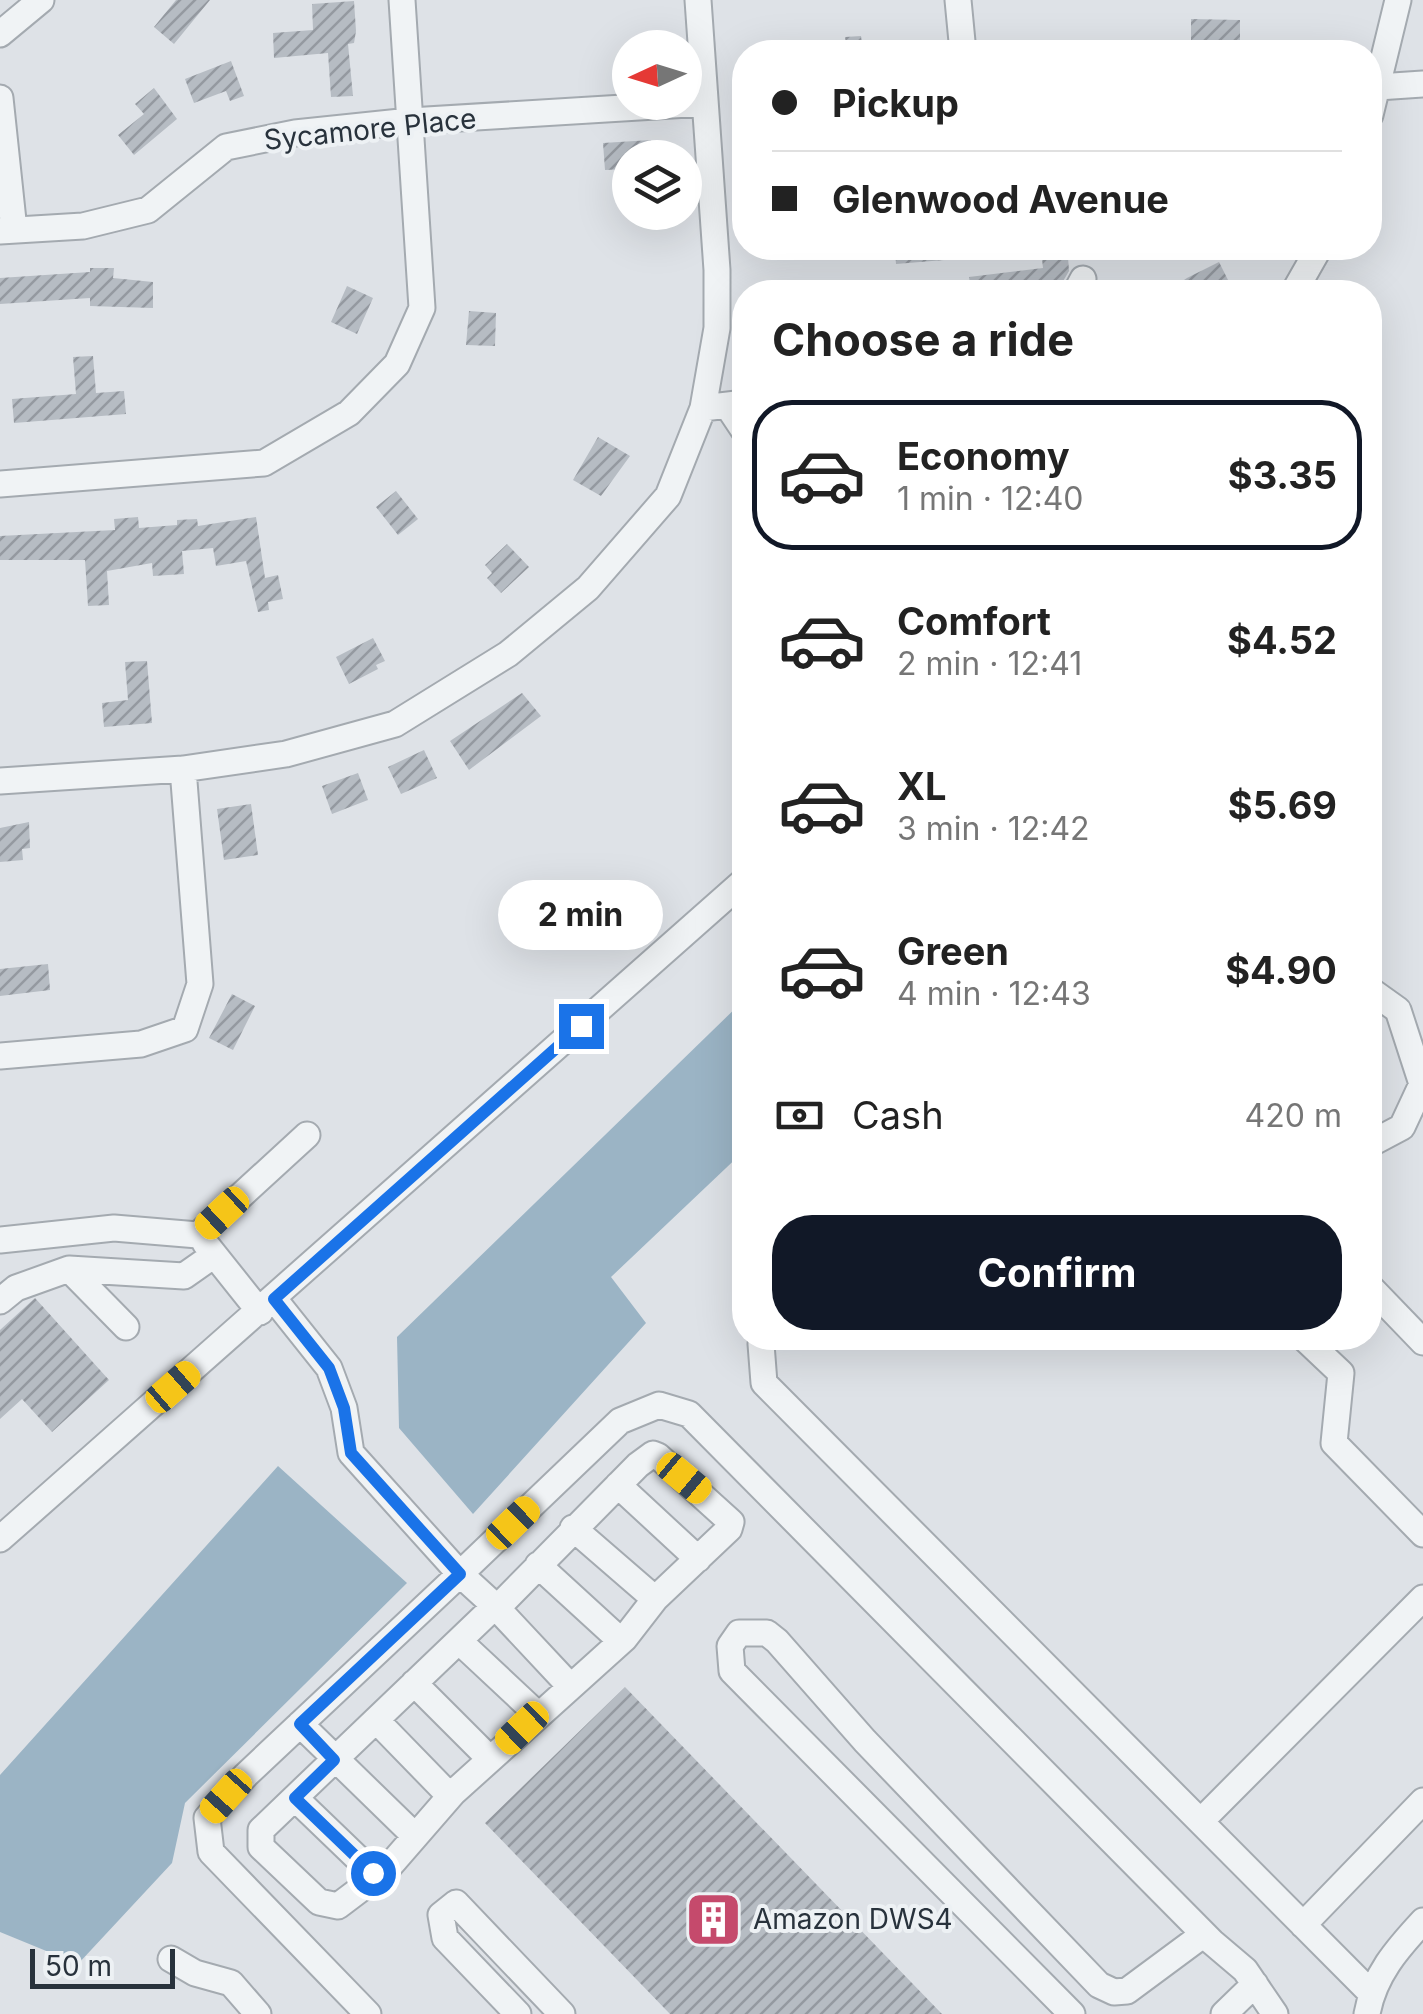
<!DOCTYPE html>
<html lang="en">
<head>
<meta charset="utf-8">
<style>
  :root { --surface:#fff; --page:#f6f6f6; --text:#222; --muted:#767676; --line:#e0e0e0; --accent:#111827 }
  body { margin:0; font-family:Inter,sans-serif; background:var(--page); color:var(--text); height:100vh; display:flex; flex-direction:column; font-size:38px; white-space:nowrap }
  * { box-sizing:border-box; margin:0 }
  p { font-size:32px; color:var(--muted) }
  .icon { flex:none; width:55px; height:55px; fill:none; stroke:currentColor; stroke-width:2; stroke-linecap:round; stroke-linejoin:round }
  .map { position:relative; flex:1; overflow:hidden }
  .side { position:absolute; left:732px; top:280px; width:650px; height:1070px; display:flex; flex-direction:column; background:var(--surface); border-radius:40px; box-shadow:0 10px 40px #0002 }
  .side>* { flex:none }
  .banner { position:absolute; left:732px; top:40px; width:650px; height:220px; border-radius:40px; box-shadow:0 10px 40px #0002; display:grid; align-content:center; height:220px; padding:0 40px; background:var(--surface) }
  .needle { width:65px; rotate:266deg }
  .buttons { position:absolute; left:612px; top:30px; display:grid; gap:20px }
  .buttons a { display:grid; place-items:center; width:90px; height:90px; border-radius:50%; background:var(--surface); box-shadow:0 10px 40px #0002; font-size:50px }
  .scale { position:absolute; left:30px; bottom:25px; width:145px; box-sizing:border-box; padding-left:10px; border:5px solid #28323c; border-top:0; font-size:28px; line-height:35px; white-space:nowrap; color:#28323c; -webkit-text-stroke:8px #edf1f4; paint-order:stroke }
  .end { position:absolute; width:45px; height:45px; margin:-22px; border:12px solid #1a73e8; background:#fff; box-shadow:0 0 0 5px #fff }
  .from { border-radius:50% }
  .bubble { position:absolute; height:70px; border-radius:35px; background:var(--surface); box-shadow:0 10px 40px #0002; font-size:32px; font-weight:700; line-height:70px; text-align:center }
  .car { position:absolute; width:30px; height:60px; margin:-30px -15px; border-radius:12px; box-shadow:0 0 8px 2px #0007; background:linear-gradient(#f5c518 24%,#345 0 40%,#f5c518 0 76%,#345 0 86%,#f5c518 0) }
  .banner b { display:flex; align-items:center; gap:35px; height:95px; font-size:38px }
  .banner b+b { border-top:2px solid var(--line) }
  .banner i { width:25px; height:25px; background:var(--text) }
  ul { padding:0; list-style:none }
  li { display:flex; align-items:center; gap:30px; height:150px; margin:0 20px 15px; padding:0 20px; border:5px solid transparent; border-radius:40px }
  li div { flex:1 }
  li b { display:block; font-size:38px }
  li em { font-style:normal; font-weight:700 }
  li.selected { border-color:var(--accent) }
  li>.icon { width:90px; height:90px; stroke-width:1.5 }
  h2 { padding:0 40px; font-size:45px; line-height:120px }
  .pay { display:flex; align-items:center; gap:25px; height:110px; padding:0 40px; font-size:38px }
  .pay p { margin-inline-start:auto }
  .button { display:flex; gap:20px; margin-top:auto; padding:20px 40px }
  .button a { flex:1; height:115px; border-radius:40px; background:var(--accent); color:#fff; font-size:40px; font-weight:700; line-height:115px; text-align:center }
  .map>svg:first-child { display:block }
  .water { fill:#9bb4c5 }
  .building { fill:url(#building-hatch) }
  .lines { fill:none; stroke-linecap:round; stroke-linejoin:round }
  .minor-casing { stroke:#a4aab0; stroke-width:29 }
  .minor { stroke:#f0f3f5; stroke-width:25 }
  .route { stroke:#1a73e8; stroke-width:12 }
  .labels { text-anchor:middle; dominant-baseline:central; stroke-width:8; stroke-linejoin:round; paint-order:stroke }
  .street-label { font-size:28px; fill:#28323c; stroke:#edf1f4 }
  .poi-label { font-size:28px; fill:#28323c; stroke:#edf1f4; text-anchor:start }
</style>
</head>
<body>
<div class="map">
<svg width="1423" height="2014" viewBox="0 0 1423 2014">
  <defs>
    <pattern id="building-hatch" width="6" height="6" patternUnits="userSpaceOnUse" patternTransform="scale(2.5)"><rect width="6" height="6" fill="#b6bcc3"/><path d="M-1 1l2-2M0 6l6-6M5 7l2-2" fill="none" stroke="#9499a0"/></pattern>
  </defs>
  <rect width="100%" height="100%" fill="#dee2e7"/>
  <path class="water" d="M 745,999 L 745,1150 L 611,1277 L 646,1323 L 473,1514 L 399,1428 L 397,1337 Z
    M 278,1466 L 407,1583 L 185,1803 L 172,1863 L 78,1964 L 0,1932 L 0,1775 Z"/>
  <path class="building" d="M 176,0 L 210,0 L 174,44 L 154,27 Z
    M 354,1 L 356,31 L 354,43 L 348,44 L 353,96 L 331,97 L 328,53 L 274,58 L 273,33 L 313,30 L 312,4 Z
    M 1191,19 L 1240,20 L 1240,52 L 1191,52 Z
    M 861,36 L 863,52 L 847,52 L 845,37 Z
    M 231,61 L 244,96 L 230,101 L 226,91 L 194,103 L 185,79 Z
    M 154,88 L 177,119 L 134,155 L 118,135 L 144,114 L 135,104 Z
    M 651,140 L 653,158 L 630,158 L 630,169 L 605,170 L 603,143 Z
    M 895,248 L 955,248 L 956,259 L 896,264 Z
    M 1068,257 L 1069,271 L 1062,283 L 1033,285 L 1034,292 L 971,292 L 969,277 L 1043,268 L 1042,259 Z
    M 1219,262 L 1234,292 L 1166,292 L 1187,278 Z
    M 90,268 L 114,268 L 113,278 L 153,282 L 153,308 L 90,306 L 90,298 L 0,304 L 0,278 L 90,272 Z
    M 347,286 L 373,298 L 357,334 L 331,322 Z
    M 469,311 L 496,313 L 495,346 L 466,345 Z
    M 93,356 L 96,393 L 124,391 L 126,414 L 14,423 L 12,399 L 76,394 L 73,357 Z
    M 598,437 L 630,456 L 601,496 L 573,480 Z
    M 396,491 L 418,519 L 398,535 L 376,507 Z
    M 138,517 L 139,528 L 177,525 L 177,520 L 197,519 L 198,526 L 256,517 L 265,578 L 278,575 L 283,599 L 268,602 L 269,610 L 258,612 L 246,561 L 216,566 L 213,548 L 182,551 L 184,574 L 153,576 L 152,563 L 107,571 L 109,605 L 88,606 L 85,560 L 0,560 L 0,536 L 115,530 L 114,519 Z
    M 507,544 L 529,567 L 501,593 L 487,578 L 492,573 L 485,565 Z
    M 373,638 L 385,661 L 376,665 L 378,669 L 349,684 L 336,657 Z
    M 147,661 L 152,723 L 104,727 L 102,703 L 128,700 L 125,662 Z
    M 522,693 L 541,716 L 469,770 L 450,741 Z
    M 424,750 L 437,778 L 401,794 L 388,767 Z
    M 358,773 L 368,800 L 332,814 L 322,786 Z
    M 251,804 L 258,855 L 224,860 L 217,809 Z
    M 29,822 L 30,848 L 22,849 L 23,860 L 0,862 L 0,828 Z
    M 48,964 L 50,990 L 0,996 L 0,969 Z
    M 232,994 L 255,1006 L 233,1050 L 209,1038 Z
    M 35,1298 L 109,1380 L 52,1432 L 22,1399 L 0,1419 L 0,1330 Z
    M 625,1687 L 942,2014 L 670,2014 L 485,1823 Z"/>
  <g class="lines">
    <defs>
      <path id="minor" d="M 958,0 L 963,52
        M 0,34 L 41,0
        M 1378,87 L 1423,84
        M 0,98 L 14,230
        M 1370,115 L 1398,0
        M 0,231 L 83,226 L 148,210 L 226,147 L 295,133 L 410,121 L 705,103
        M 1076,292 L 1083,279
        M 1294,292 L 1319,248
        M 727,405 L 745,432
        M 703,408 L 745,403
        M 0,484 L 264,463 L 349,413 L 397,364 L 422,308 L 402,0
        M 0,781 L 183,769 L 286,754 L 395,724 L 508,654 L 588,588 L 668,496 L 703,408 L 717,328 L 717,270 L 698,0
        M 1370,990 L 1398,1010 L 1422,1084 L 1402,1127 L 1370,1144
        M 0,1056 L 141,1044 L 185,1029 L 200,984 L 183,769
        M 198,1235 L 307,1135
        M 0,1240 L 114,1228 L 198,1235
        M 205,1243 L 260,1312
        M 69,1269 L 126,1327
        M 1370,1287 L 1423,1342
        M 274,1299 L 329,1368 L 344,1408 L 351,1453 L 460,1574 L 620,1421 L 659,1405 L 689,1414 L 1212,1942 L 1245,1970 L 1275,2014
        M 0,1301 L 16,1288 L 69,1269 L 184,1276 L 214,1255
        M 767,1338 L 761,1344 L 764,1383 L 1371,1993
        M 1304,1338 L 1341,1373 L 1334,1443 L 1423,1534
        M 618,1485 L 698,1559
        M 573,1528 L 655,1599
        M 0,1539 L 745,880
        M 538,1565 L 621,1641
        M 459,1641 L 537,1714
        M 414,1683 L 490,1759
        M 376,1720 L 447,1793 L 453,1793
        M 300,1724 L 415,1836
        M 295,1798 L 373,1873 L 380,1874
        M 1201,1821 L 1423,1598
        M 1303,1925 L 1423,1801
        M 171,1959 L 195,1973 L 231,1983 L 258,2014
        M 368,2014 L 211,1852 L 207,1818 L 246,1775 L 460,1574 L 495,1606 L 503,1602 L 638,1465 L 653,1454 L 658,1456 L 731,1522 L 729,1529 L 655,1599 L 624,1639 L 453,1793 L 387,1869 L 338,1906 L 319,1902 L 261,1847 L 261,1830 L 495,1606 L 568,1684
        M 518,2014 L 445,1938 L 441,1915 L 456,1903 L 562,2014
        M 1072,2014 L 732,1671 L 730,1646 L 739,1633 L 767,1633 L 777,1641 L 865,1741 L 1099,1985 L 1114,1992 L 1127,1991 L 1204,1934
        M 1224,2014 L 1255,1984
        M 1367,2014 C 1374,1975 1397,1949 1423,1921"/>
    </defs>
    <use href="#minor" class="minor-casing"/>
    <use href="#minor" class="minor"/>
  </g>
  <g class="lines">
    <path class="route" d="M 373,1873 L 295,1798 L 334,1760 L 300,1724 L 460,1574 L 351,1453 L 344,1408 L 329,1368 L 274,1299 L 581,1026"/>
  </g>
  <defs>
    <symbol id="building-square" viewBox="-11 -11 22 22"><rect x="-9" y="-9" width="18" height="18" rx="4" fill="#c54a6c" stroke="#edf1f4"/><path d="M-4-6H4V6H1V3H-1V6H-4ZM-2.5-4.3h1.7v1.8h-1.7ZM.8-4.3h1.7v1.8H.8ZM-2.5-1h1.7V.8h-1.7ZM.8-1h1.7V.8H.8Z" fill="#fff"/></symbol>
  </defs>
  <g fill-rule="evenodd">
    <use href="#building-square" x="682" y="1888" width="63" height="63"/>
  </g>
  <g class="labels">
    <g class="street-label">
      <text transform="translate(370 129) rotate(-6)">Sycamore Place</text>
    </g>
    <g class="poi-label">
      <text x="753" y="1919">Amazon DWS4</text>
    </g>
  </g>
</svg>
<div class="buttons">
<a><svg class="needle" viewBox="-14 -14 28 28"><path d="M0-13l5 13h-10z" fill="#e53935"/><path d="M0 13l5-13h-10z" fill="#767676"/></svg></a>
<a><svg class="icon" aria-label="layers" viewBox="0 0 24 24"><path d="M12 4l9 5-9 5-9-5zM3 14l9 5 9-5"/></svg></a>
</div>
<div class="scale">50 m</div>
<i class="end from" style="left:373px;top:1873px"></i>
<i class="end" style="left:581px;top:1026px"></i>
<div class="bubble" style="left:498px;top:880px;width:165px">2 min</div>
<i class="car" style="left:222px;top:1213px;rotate:227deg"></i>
<i class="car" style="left:173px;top:1387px;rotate:49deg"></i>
<i class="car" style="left:684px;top:1478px;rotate:130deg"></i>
<i class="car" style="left:513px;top:1523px;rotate:46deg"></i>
<i class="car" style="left:522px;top:1728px;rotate:226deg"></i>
<i class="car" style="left:226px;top:1796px;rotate:222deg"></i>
<div class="banner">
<b><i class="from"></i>Pickup</b>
<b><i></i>Glenwood Avenue</b>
</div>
<section class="side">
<h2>Choose a ride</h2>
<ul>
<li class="selected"><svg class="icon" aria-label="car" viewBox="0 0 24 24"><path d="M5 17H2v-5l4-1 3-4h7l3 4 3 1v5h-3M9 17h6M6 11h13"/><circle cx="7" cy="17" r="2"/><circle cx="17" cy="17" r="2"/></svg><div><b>Economy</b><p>1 min · 12:40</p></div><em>$3.35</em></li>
<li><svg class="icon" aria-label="car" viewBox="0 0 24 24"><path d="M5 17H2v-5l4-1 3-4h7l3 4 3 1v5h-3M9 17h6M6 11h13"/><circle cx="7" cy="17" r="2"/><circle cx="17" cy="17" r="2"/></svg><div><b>Comfort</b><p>2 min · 12:41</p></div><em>$4.52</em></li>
<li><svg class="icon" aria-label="car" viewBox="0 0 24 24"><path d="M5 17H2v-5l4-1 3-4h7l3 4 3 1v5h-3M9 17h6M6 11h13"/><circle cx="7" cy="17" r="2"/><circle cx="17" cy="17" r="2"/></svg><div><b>XL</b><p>3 min · 12:42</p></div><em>$5.69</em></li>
<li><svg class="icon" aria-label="car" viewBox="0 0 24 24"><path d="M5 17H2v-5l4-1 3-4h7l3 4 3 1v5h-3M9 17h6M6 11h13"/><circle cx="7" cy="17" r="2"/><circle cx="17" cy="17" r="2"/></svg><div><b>Green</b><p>4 min · 12:43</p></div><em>$4.90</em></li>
</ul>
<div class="pay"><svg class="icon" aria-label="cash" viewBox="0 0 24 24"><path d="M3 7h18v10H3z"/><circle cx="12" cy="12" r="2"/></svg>Cash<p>420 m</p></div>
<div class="button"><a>Confirm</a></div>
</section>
</div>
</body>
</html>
